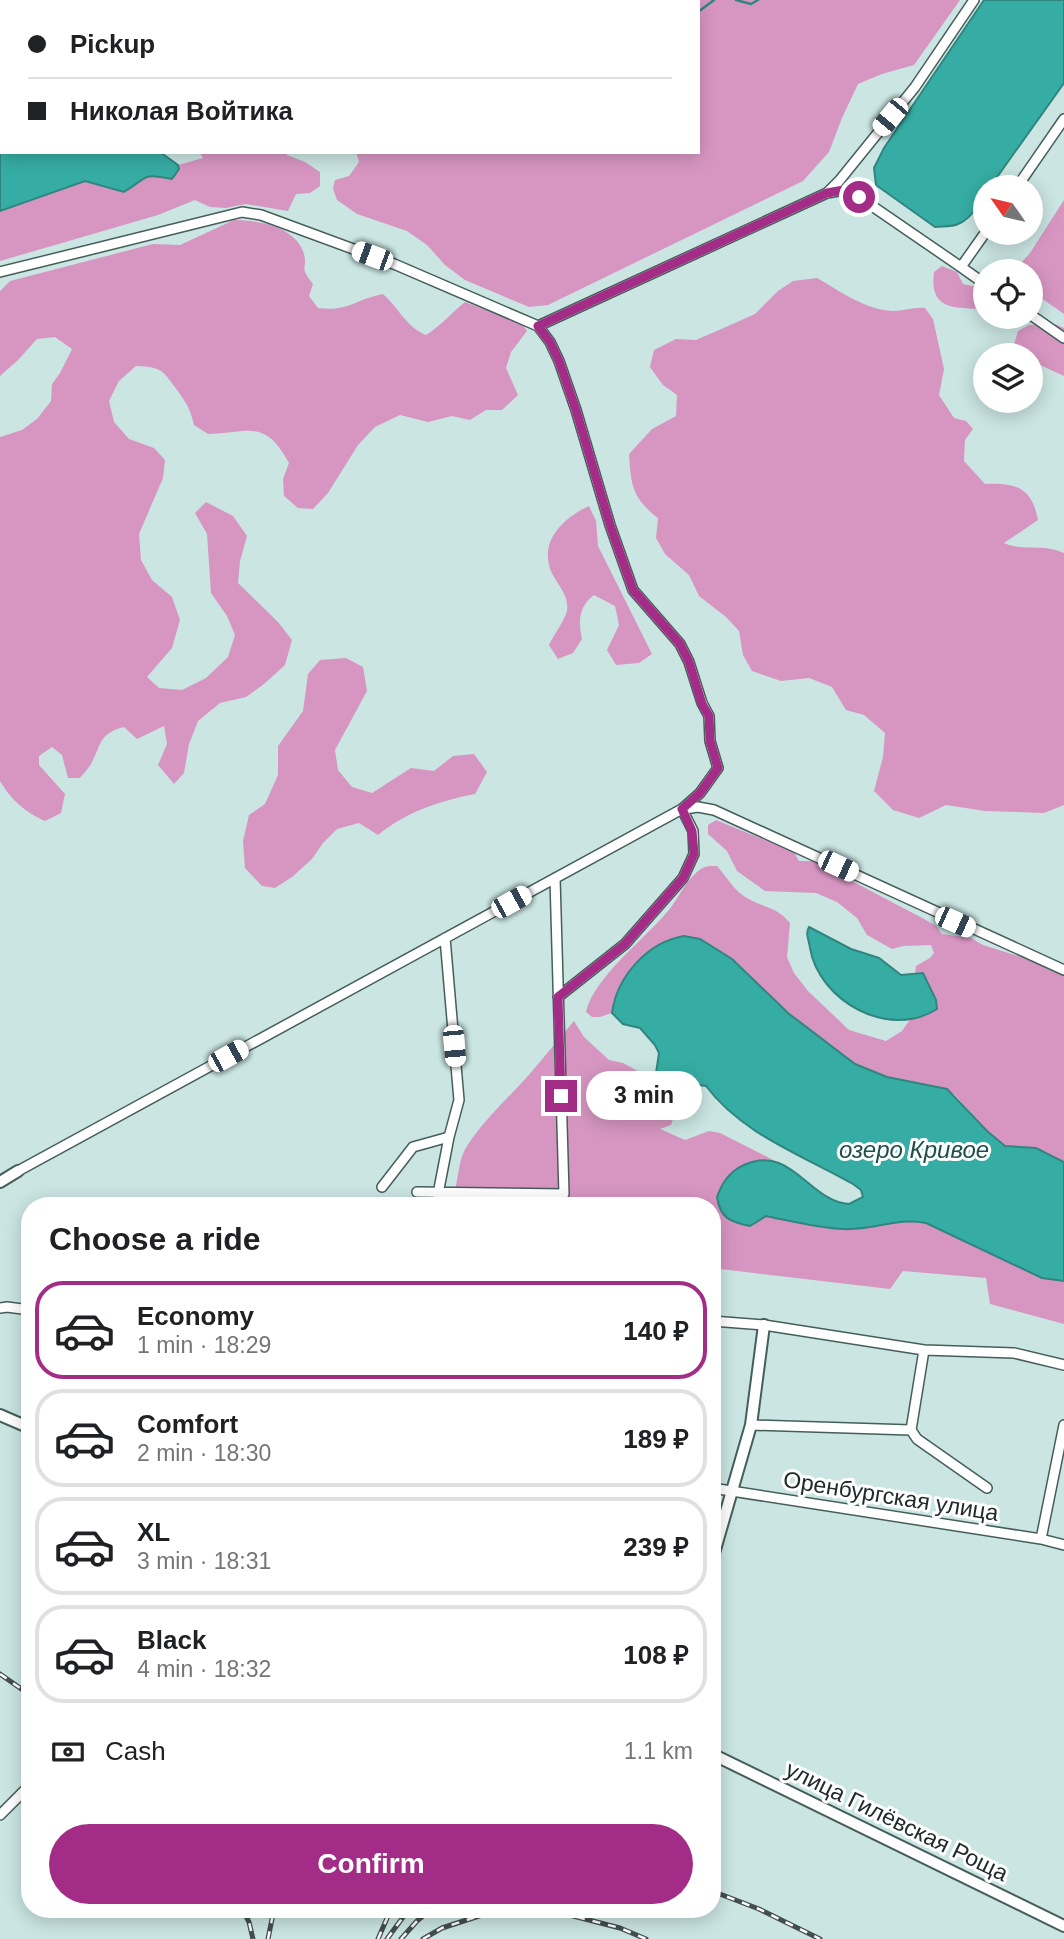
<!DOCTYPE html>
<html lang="en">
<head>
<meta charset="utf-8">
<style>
  :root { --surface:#fff; --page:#f6f6f6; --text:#202124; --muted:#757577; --line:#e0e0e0; --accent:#a32d86 }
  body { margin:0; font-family:Helvetica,sans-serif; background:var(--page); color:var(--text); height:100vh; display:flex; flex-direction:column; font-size:26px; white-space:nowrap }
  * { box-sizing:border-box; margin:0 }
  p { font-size:23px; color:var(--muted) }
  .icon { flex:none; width:38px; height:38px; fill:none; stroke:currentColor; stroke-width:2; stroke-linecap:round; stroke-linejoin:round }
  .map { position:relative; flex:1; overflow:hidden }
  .side { position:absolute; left:21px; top:1197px; width:700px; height:721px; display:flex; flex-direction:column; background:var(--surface); border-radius:28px; box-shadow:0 4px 18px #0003 }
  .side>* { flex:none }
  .top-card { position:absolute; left:0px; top:0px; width:700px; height:154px; box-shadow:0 4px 18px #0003; display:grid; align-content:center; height:154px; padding:0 28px; background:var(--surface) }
  .needle { width:46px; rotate:304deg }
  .buttons { position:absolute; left:973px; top:175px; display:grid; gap:14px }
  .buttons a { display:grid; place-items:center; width:70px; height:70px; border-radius:50%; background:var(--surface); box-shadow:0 4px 18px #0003; font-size:35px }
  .end { position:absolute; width:32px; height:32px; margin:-16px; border:9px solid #a32d86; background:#fff; box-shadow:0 0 0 4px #fff }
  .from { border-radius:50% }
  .bubble { position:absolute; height:49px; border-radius:24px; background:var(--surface); box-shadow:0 4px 18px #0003; font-size:23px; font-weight:600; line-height:49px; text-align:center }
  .car { position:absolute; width:21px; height:42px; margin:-21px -10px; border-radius:9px; box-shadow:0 0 5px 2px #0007; background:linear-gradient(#fff 24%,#345 0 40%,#fff 0 76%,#345 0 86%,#fff 0) }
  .top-card b { display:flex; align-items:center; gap:24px; height:66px; font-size:26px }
  .top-card b+b { border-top:2px solid var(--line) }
  .top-card i { width:18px; height:18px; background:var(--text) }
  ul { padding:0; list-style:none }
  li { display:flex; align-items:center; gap:21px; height:98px; margin:0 14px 10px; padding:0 14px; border:4px solid var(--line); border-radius:28px }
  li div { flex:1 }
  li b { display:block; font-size:26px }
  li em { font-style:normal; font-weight:600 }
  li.active { border-color:var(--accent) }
  li>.icon { width:63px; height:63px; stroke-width:1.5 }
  h2 { padding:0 28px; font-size:32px; line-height:84px }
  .pay { display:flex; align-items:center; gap:18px; height:77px; padding:0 28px; font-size:26px }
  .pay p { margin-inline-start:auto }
  .primary-button { display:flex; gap:14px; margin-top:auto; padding:14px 28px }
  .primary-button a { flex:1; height:80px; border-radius:42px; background:var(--accent); color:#fff; font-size:28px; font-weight:600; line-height:80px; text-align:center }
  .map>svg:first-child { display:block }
  .green { fill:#d796c2 }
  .water { fill:#36ada4; stroke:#30867f; stroke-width:2 }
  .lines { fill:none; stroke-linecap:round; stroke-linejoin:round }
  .stream { stroke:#30867f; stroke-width:2.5 }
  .minor-casing { stroke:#455e5b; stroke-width:12 }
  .tertiary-casing { stroke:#455e5b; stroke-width:14 }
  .minor { stroke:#fff; stroke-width:9 }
  .tertiary { stroke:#fff; stroke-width:10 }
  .rail-casing { stroke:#424f4e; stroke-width:5 }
  .rail { stroke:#fff; stroke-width:2.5; stroke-dasharray:8; stroke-linecap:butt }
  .route { stroke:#a32d86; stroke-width:9 }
  .labels { text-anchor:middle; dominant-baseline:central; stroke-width:6; stroke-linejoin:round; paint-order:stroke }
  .street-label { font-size:23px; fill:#212b2a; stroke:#fff }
  .water-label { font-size:24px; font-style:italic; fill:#1d4f4b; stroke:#fff }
</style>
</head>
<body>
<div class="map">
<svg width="1064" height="1939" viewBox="0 0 1064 1939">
  <rect width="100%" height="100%" fill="#cae5e2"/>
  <path class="green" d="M 0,0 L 169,0 L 169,2 L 2,2 L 0,135 Z
    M 588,0 L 960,0 L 914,65 L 882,74 L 858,84 L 842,118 L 829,152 L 803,181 L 548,305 L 529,307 L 465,280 L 445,265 L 427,245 L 407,231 L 357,214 L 337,200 L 333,189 L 335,180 L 349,176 L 359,162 L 356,152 L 698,152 L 698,2 Z
    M 199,152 L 286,152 L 287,155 L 305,162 L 320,172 L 320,186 L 310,193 L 296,194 L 288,211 L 246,204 L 226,208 L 210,207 L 195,200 L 158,215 L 0,261 L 0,211 L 85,180 L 124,192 L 142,177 L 179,169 L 178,165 L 203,158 Z
    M 1064,200 L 1064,314 L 1031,291 L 1031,271 L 1020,271 L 1020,264 L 1030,253 Z
    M 234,220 C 257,220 296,226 304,254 C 308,270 298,265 313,284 L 309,296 L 318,308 C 349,312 356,299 383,294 C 399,308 406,327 426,335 C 441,326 451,313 465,302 L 522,324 L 527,331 L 511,352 L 506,368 L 518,395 L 502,410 L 486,410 L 470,420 L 452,416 L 428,422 L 400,415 L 375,427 L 358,445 L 328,493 L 313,509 L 298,508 L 284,496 L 283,479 L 289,463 C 265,418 249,433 208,434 L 194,425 C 190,408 187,404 177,390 C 163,371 163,367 136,366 L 119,381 L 109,401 L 114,422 L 129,439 L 154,448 L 165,460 L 163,478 L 139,534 L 141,560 L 152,580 L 172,597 L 180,620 L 172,648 L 147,677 L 159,688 L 182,690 L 206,678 L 228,657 L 235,635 L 227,616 L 211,593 L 207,534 L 195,513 L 206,502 L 233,516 L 247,536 L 240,561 L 238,583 L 278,622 L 292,640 L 285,665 L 264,684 L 246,697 L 220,703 L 198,721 L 189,744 L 184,773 L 174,784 L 158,765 L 167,744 L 164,726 L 137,739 L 124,727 C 98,734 102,744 91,764 C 88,769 83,774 80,778 L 68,778 L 62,755 L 52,747 L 39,756 L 39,765 L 65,794 L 61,813 L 45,821 C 25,812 11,800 0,781 L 0,437 L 22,430 L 37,419 L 51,401 L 52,384 L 60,373 L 72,349 L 55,337 L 37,339 L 18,360 L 0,376 L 0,291 L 10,281 L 153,244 L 180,245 Z
    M 942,266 L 957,272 L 963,284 L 972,286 L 985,283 L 985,305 C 977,310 973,309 964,308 C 939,307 931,297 934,272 Z
    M 817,278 C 840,291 865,310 893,311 C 904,311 914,307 925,308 L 933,319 L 944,369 L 939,395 L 954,418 L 966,421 L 973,429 L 965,440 L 964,461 L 985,484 C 1016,482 1032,488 1038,520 L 1004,543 C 1024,552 1042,543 1064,553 L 1064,805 L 1044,813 L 985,811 L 946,805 L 919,818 L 893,810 L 874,791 L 883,757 L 885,733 L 864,715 L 846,710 L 832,687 L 809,678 L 781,681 L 752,671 L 743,655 L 739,631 L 726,617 L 699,596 L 689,575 L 665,554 L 656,538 L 658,518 C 632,498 631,485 629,454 L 652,429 L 676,416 L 677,395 L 663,385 L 650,367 L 654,350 L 676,339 L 696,340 L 726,327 L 755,314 L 778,291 L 793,281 Z
    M 1055,324 L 1064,328 L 1064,376 L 1040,365 L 1031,368 L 1031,355 L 1011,355 L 1018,331 L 1029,325 Z
    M 589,506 L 596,521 L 598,546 L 652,654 L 639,663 L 616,665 L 607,650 L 619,625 L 615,606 L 594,595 C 579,606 578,621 582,639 L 573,653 L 558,659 L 549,645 C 553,636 565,620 567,611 C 570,593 552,580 549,565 C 542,537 567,516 589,506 Z
    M 346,658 L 363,667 L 367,691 L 335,750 L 338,770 L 352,787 L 372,793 L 411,768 L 434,771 L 453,756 L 474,754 L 487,772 L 475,794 C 439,801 406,812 378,835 L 359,823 L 337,829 L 323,843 L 312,859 L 292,877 L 275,888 L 262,886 L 245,868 L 243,841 L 249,815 L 265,804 L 278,775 L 278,746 L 303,711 L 308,674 L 320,660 Z
    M 716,820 L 794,852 L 799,861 L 814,861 L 924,919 L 936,926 L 942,934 L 971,938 L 983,945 L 1024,958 L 1054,972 L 1064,972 L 1064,1162 L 1036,1148 L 1005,1146 L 987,1131 L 954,1094 L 887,1077 L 855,1064 L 788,1013 L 732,959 L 700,939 L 614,999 L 612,1013 L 600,1017 L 592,1017 L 586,1012 C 594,977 644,940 668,911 C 678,899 685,882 697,872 C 704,866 708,866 717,866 C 727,877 734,891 747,898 C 764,908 777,907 790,923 L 787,957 L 794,973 L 808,991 L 849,1030 L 886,1041 L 902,1031 L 911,1018 L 922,1017 L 920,972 L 915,974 L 916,966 L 930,958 L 934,953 L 931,945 L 903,946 L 892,949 L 867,935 L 857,918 L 837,902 L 816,893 L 765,891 L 737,871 L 727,851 L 708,834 L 708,825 Z
    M 574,1021 L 584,1037 L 609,1060 L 623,1063 L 636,1070 L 648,1083 L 673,1100 L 674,1116 L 671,1125 L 660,1129 L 685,1140 L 709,1131 L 720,1133 L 779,1163 L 762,1161 L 750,1226 L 766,1216 C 791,1221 818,1228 843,1229 C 872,1231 897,1217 926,1223 L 1042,1278 L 1064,1281 L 1064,1324 L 990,1304 L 986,1278 L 903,1271 L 890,1289 L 712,1268 L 712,1206 L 446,1206 C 461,1191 455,1164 467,1146 C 484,1120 508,1098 528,1076 C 544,1058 558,1039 574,1021 Z"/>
  <path class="water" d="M 169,0 L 588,0 L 608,2 L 169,2 Z
    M 984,0 L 1064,0 L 1064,83 L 990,187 L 985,187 C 985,199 970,220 958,224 C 952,227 942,226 935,227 L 876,185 L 874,168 L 884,148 Z
    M 0,135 L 2,152 L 160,152 L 178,165 L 179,169 L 172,179 C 140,173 149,177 124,192 L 85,181 L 0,211 Z
    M 809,927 L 851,949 L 879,958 L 901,975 L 923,973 L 936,1000 L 937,1009 C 889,1040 819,1001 810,948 C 809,940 805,934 809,927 Z
    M 684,936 L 700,939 L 732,959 L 788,1013 L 855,1064 L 887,1077 L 947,1089 L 987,1131 L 1005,1146 L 1036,1148 L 1064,1162 L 1064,1281 L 1042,1278 L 926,1223 C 897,1217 872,1231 843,1229 C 818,1228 791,1221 766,1216 L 750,1226 C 730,1222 720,1218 717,1197 C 722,1183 729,1172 744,1165 C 790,1143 810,1202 849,1204 L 863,1197 L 861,1190 L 853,1184 C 802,1155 742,1134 706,1086 L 661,1080 L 656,1073 L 659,1053 L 655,1045 L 640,1028 L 623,1024 L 612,1013 C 617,976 648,942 684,936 Z"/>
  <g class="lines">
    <path class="stream" d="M 736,0 L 751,4 L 758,0
      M 698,12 L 714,0"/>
    <defs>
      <path id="minor" d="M 1017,187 L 1064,119
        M 828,192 L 839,181 L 915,87 L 974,0
        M 961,267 L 985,284
        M 0,272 L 242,212 L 261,215 L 394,264 L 538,326 L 550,342 L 559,361 L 576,410 L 610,525 L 633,590 L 680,644 L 689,662 L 702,703 L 709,716 L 710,741 L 718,768 L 700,793 L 682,809 L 18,1171
        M 1031,315 L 1064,338
        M 538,326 L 827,193 L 844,190 L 859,197 L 961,267 L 985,233
        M 684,809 L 698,807 L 714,810 L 1064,970
        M 558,997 L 625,944 L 683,878 L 694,854 L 693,831 L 682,809
        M 382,1187 L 413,1147 L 449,1137 L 459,1100 L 445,938
        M 417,1192 L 564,1194 L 555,878
        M 440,1206 L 438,1194 L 449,1137
        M 0,1308 L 7,1307 L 30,1310
        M 712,1321 L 764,1325 L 924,1350 L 1014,1353 L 1064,1365
        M 751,1425 L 911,1430 L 924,1350
        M 911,1430 L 917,1439 L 987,1488
        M 712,1488 L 1041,1539 L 1064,1545
        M 1041,1539 L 1064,1425
        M 0,1815 L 30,1785"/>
      <path id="tertiary" d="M 0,1182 L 18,1171
        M 0,1415 L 30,1428
        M 712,1560 L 751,1425 L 764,1325
        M 712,1754 L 1064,1926"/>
    </defs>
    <use href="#minor" class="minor-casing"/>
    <use href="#tertiary" class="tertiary-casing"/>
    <use href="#minor" class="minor"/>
    <use href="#tertiary" class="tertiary"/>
    <defs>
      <path id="rail" d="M 0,1674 L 30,1695
        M 712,1891 L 759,1909 L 820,1939
        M 242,1909 L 249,1922 L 253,1939
        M 268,1939 L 274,1909
        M 378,1939 L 391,1909
        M 387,1939 L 409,1909
        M 401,1939 L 417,1921 L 431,1909
        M 423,1939 L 442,1928 L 485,1914 L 554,1911 L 620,1928 L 646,1939"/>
    </defs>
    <use href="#rail" class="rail-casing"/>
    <use href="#rail" class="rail"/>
  </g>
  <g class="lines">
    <path class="route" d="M 561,1096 L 558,997 L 625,944 L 683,878 L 694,854 L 692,831 L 682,809 L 700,793 L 718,768 L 710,741 L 709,716 L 702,704 L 689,662 L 680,644 L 633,590 L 610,525 L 576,410 L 559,361 L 550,342 L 538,326 L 827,193 L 844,190 L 859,197"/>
  </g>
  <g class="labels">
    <g class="street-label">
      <text transform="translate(891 1496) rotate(9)">Оренбургская улица</text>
      <text transform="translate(897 1821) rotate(26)">улица Гилёвская Роща</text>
    </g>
    <g class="water-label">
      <text x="914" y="1149">озеро Кривое</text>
    </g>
  </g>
</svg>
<div class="buttons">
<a><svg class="needle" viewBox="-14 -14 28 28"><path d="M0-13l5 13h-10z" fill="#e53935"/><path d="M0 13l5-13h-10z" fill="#757577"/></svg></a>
<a><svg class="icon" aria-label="locate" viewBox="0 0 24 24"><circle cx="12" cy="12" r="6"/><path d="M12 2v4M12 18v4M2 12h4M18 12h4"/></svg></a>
<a><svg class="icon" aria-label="layers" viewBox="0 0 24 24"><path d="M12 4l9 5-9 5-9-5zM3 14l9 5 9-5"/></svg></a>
</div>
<i class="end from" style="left:859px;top:197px"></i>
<i class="end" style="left:561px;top:1096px"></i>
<div class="bubble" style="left:586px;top:1071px;width:116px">3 min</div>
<i class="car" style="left:890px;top:117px;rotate:220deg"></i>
<i class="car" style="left:372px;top:256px;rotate:290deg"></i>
<i class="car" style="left:838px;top:866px;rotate:115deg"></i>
<i class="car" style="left:511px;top:902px;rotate:61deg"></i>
<i class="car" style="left:955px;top:922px;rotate:114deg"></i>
<i class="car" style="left:454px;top:1046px;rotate:175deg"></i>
<i class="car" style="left:228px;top:1056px;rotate:61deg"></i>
<div class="top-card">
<b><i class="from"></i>Pickup</b>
<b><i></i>Николая Войтика</b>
</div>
<section class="side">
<h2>Choose a ride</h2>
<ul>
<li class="active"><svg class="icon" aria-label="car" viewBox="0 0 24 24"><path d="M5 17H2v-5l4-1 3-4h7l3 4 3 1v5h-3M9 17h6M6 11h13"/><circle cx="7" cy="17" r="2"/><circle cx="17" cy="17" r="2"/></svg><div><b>Economy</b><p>1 min · 18:29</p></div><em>140 ₽</em></li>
<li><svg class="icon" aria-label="car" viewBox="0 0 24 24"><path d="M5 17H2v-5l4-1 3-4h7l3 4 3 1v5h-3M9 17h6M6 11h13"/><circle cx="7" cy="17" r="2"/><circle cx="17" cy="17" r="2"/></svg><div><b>Comfort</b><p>2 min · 18:30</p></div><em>189 ₽</em></li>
<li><svg class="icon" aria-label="car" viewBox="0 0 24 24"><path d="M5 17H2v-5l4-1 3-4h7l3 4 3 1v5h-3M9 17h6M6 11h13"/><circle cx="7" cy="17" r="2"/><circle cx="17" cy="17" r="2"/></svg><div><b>XL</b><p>3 min · 18:31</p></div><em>239 ₽</em></li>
<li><svg class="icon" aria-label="car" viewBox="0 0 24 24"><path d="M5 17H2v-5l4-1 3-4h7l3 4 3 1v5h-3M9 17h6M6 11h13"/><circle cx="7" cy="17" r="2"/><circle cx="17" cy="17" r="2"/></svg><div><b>Black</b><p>4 min · 18:32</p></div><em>108 ₽</em></li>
</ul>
<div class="pay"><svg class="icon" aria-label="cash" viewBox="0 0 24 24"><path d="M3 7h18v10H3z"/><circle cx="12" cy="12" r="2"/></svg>Cash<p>1.1 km</p></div>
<div class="primary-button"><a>Confirm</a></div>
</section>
</div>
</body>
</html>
